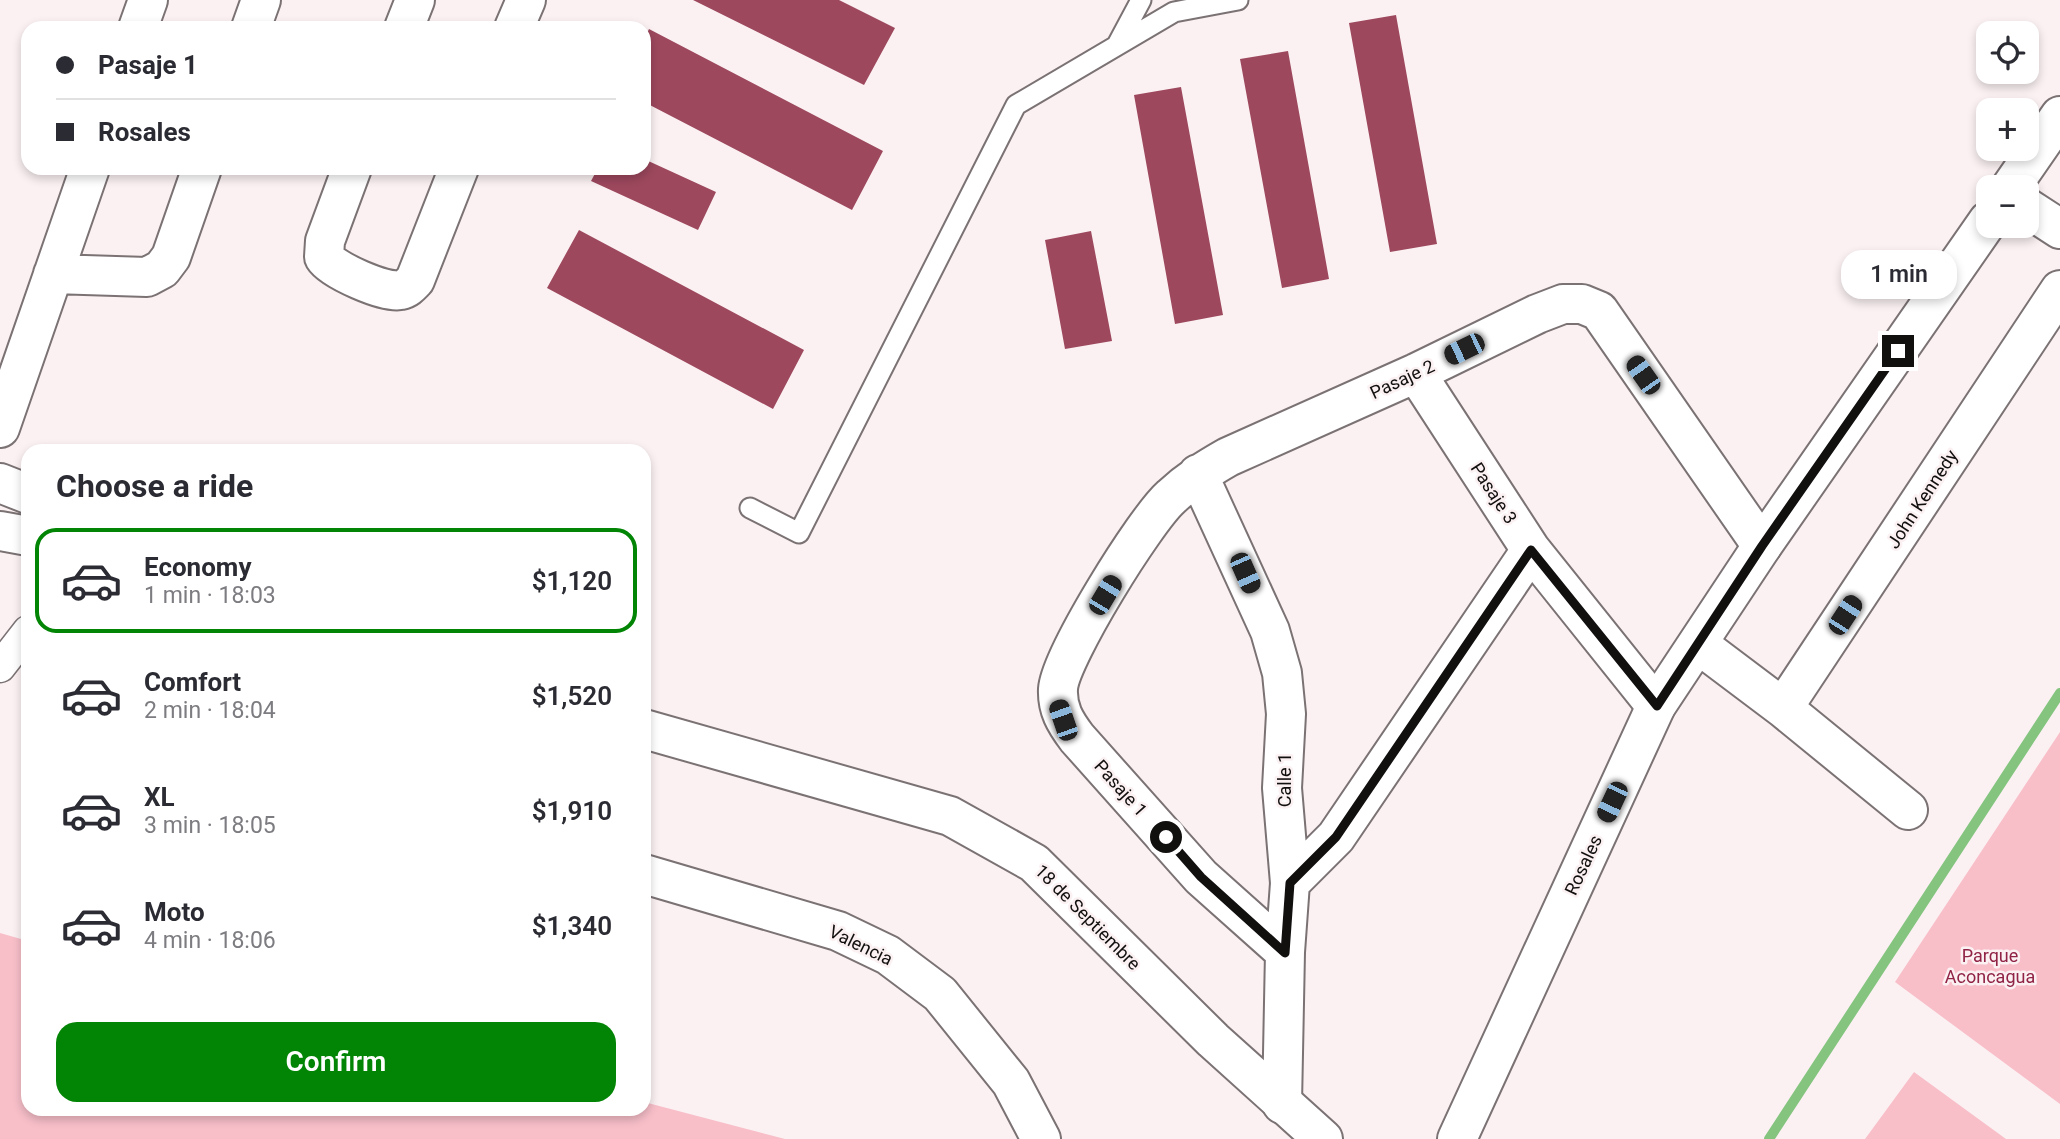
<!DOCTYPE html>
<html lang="en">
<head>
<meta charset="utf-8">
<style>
  :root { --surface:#fff; --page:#f7f7f7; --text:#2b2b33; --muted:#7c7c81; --line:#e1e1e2; --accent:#028404 }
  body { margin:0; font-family:Roboto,sans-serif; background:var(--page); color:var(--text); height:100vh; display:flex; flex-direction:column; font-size:26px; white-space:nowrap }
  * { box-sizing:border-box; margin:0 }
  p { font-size:23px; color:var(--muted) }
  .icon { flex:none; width:38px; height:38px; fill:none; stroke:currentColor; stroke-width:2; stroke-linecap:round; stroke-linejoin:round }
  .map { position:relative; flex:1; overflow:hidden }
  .details { position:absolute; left:21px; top:444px; width:630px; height:672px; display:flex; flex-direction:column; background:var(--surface); border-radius:21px; box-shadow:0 4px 10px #0003 }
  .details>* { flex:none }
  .top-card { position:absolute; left:21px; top:21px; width:630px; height:154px; border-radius:21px; box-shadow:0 4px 10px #0003; display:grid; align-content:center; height:154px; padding:0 35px; background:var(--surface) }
  .buttons { position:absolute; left:1976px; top:21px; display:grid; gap:14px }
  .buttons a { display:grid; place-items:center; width:63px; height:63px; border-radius:14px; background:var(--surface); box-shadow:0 4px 10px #0003; font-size:35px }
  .end { position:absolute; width:32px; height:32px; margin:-16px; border:9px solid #120f0f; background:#fff; box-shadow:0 0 0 4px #fff }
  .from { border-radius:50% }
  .bubble { position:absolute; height:49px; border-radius:21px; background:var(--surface); box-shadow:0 4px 10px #0003; font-size:23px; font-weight:600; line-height:49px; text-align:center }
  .car { position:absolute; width:21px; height:42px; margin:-21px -10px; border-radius:9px; box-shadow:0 0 5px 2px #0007; background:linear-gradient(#222 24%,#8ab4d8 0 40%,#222 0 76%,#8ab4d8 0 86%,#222 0) }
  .top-card b { display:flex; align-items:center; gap:24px; height:66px; font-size:26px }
  .top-card b+b { border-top:2px solid var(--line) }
  .top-card i { width:18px; height:18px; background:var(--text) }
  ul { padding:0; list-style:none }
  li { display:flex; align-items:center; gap:21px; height:105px; margin:0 14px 10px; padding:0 21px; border:4px solid transparent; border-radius:21px }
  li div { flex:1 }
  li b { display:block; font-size:26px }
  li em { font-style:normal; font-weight:600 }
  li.current { border-color:var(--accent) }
  li>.icon { width:63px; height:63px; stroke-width:1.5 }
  h2 { padding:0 35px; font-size:32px; line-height:84px }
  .action { display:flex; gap:14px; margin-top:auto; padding:14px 35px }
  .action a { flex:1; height:80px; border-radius:21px; background:var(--accent); color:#fff; font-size:28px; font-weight:600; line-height:80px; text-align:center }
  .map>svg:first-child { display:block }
  .green { fill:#f8bfc9 }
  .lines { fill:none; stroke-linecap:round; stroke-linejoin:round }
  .stream { stroke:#84c47f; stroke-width:10 }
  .building { fill:#9d485d }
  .service-casing { stroke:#7b7274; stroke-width:23 }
  .pedestrian-casing { stroke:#7b7274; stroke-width:33 }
  .minor-casing { stroke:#7b7274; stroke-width:42 }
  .tertiary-casing { stroke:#7b7274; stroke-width:42 }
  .service { stroke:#fff; stroke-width:19 }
  .pedestrian { stroke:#fff; stroke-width:30 }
  .minor { stroke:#fff; stroke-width:38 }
  .tertiary { stroke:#fff; stroke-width:38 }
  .route { stroke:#120f0f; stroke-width:9 }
  .labels { text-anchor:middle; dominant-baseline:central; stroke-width:5; stroke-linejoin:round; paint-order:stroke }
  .street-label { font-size:18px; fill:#120f0f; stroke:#fbf1f3 }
  .park-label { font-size:18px; fill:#902346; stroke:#fbf1f3 }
</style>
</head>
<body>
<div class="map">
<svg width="2060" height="1139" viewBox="0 0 2060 1139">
  <rect width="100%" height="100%" fill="#fbf1f3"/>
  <path class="green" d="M 2060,732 L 2060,1104 L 1895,982 Z
    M 0,933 L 28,941 L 28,1110 L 644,1110 L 644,1102 L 785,1139 L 0,1139 Z
    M 1914,1072 L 2006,1139 L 1865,1139 Z"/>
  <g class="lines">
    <path class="stream" d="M 1769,1139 L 2060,693"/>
  </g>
  <path class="building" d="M 693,0 L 839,0 L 895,28 L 864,85 Z
    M 1396,15 L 1437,244 L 1390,252 L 1349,23 Z
    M 649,29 L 883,151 L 852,210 L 644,102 L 644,39 Z
    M 1288,51 L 1329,279 L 1282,288 L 1240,59 Z
    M 1181,87 L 1223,315 L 1175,324 L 1134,95 Z
    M 644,159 L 716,192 L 698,230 L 591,181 L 598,168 L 644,168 Z
    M 579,230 L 804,350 L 773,409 L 547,288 Z
    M 1091,231 L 1112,341 L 1065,349 L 1045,240 Z"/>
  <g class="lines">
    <defs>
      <path id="service" d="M 1117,45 L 1141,0
        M 750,508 L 799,533 L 1016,105 L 1174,12 L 1238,0"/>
      <path id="pedestrian" d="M 0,667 L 28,631"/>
      <path id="minor" d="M 138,28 L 148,0
        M 251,28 L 261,0
        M 404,28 L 415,0
        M 514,28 L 526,0
        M 352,168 L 325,241 L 324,257 C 332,270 386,294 401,290 C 407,289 411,284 415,280 L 459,168
        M 2026,207 L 2060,229
        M 53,274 L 147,277 L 162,269 L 171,257 L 202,168
        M 1416,373 L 1531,550 L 1656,706
        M 0,428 L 90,168
        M 1198,474 L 1270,631 L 1282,673 L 1286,714 L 1282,788 L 1290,883 L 1285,952 L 1282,1104
        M 0,483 L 28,494
        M 1698,644 L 1783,708 L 1908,810
        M 1783,708 L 2060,290
        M 644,874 L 838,931 L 888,955 L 940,994 L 1011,1082 L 1041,1139
        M 1290,883 L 1336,837 L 1531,550
        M 1285,952 L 1201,877 L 1077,738 C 1065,722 1057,709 1058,689 C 1060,657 1145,520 1171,497 C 1189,480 1207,469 1228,457 L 1416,373 L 1537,314 L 1563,304 L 1582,304 L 1599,311 L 1762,546"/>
      <path id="tertiary" d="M 2011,187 L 2060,116
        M 0,531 L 28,536
        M 644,729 L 950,816 L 1034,863 L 1213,1040 L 1323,1139
        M 1457,1139 L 1656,706 L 1762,546 L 1988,221"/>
    </defs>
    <use href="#service" class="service-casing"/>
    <use href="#pedestrian" class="pedestrian-casing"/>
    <use href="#minor" class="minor-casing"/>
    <use href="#tertiary" class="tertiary-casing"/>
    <use href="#service" class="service"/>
    <use href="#pedestrian" class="pedestrian"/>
    <use href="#minor" class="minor"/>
    <use href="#tertiary" class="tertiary"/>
  </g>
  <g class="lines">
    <path class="route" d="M 1166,837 L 1201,877 L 1285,953 L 1290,883 L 1336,837 L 1531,550 L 1657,706 L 1762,546 L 1898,351"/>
  </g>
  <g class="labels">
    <g class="street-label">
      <text transform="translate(1402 379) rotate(-25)">Pasaje 2</text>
      <text transform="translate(1494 493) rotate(57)">Pasaje 3</text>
      <text transform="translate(1922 499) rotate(-57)">John Kennedy</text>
      <text transform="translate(1284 780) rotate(-90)">Calle 1</text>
      <text transform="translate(1121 788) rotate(48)">Pasaje 1</text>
      <text transform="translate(1583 865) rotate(-65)">Rosales</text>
      <text transform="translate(1088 917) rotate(45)">18 de Septiembre</text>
      <text transform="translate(861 945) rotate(26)">Valencia</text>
    </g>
    <g class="park-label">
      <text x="1990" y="955">Parque<tspan x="1990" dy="21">Aconcagua</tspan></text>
    </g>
  </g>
</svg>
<div class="buttons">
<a><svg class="icon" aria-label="locate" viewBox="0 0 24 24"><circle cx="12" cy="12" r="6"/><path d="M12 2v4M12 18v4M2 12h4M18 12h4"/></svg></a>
<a>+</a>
<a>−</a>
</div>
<i class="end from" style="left:1166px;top:837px"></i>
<i class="end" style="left:1898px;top:351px"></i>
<div class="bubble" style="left:1841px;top:250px;width:116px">1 min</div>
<i class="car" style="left:1464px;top:349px;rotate:244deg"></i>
<i class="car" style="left:1643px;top:375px;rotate:325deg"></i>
<i class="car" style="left:1245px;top:573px;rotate:156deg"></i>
<i class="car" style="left:1105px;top:595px;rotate:31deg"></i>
<i class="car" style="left:1845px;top:615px;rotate:33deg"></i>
<i class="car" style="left:1063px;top:720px;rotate:341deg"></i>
<i class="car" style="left:1612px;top:802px;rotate:205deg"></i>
<div class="top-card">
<b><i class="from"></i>Pasaje 1</b>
<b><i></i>Rosales</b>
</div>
<section class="details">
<h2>Choose a ride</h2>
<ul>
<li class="current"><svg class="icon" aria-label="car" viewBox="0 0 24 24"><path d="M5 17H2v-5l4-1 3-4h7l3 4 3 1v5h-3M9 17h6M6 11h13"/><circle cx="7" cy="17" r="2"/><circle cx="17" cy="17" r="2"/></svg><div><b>Economy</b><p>1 min · 18:03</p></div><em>$1,120</em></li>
<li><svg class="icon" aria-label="car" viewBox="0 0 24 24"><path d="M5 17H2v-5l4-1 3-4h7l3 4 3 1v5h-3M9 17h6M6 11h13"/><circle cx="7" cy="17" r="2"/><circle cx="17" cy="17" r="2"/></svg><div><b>Comfort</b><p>2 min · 18:04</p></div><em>$1,520</em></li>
<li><svg class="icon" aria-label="car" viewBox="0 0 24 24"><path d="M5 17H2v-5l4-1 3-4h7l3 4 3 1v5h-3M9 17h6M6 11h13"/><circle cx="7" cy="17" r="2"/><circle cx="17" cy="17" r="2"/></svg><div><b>XL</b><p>3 min · 18:05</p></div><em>$1,910</em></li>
<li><svg class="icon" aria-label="car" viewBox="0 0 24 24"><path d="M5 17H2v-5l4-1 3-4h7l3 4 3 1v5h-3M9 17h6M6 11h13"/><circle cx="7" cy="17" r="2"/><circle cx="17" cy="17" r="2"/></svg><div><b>Moto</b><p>4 min · 18:06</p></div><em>$1,340</em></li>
</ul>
<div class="action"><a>Confirm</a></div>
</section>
</div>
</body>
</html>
